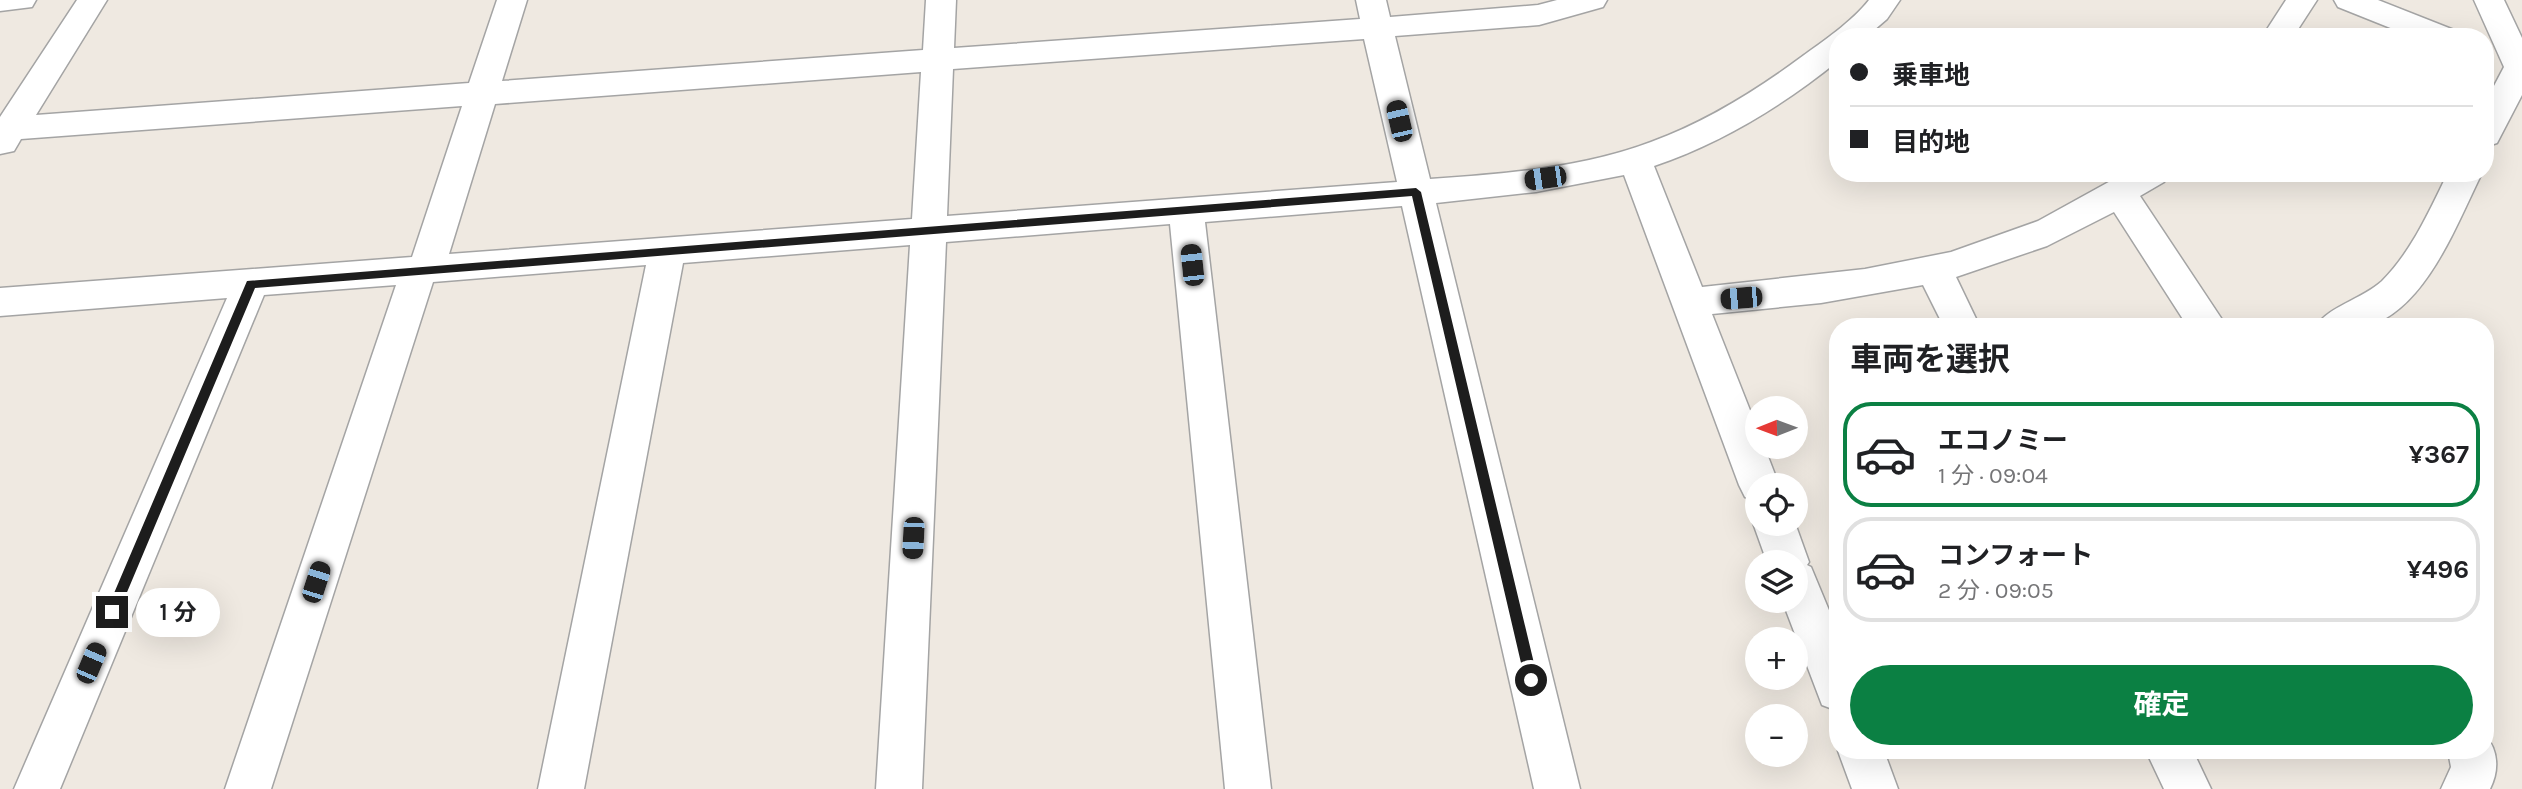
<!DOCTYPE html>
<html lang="ja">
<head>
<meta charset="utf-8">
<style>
  :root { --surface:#fff; --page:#f6f6f6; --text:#202124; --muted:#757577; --line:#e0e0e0; --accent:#0b8043 }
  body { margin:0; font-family:Karla,"Noto Sans JP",sans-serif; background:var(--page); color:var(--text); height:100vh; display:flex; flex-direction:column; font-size:26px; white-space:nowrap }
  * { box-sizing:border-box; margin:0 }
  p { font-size:23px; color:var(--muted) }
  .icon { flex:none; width:38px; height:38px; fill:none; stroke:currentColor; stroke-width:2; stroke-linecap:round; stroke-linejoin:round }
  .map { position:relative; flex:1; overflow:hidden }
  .details { position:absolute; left:1829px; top:318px; width:665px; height:441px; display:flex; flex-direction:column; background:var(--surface); border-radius:28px; box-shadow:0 7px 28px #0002 }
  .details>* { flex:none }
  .hud { position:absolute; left:1829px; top:28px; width:665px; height:154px; border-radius:28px; box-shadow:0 7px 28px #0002; display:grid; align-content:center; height:154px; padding:0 21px; background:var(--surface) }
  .needle { width:46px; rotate:269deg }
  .fabs { position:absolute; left:1745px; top:396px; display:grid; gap:14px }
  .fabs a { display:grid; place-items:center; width:63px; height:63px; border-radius:50%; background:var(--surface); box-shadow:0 7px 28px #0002; font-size:35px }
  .end { position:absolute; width:32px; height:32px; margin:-16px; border:9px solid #1d1d1d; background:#fff; box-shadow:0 0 0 4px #fff }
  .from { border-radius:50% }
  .bubble { position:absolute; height:49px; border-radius:24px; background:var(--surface); box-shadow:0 7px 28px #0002; font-size:23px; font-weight:700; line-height:49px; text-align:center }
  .car { position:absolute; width:21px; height:42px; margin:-21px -10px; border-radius:9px; box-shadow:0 0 5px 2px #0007; background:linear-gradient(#222 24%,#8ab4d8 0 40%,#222 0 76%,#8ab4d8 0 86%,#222 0) }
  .hud b { display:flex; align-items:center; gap:24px; height:66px; font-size:26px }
  .hud b+b { border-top:2px solid var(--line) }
  .hud i { width:18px; height:18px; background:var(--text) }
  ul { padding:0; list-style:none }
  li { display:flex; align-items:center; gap:21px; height:105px; margin:0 14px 10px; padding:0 7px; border:4px solid var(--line); border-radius:28px }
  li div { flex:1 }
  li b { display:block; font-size:26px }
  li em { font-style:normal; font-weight:700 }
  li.current { border-color:var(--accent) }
  li>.icon { width:63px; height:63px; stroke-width:1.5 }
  h2 { padding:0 21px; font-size:32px; line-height:84px }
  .button { display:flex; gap:14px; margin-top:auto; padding:14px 21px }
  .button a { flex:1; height:80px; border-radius:42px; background:var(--accent); color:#fff; font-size:28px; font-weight:700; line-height:80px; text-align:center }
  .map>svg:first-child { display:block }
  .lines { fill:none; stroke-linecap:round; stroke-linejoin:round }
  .minor-casing { stroke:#a4a4a4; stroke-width:3 }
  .minor { fill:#fff; fill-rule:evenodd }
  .route { fill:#1d1d1d }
</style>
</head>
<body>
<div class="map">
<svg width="2522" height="789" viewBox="0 0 2522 789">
  <rect width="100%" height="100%" fill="#efe9e1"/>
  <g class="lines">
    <defs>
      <path id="minor" d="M 0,0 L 36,0 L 32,7 L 0,11 Z
        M 77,0 L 107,0 L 36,115 L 469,83 L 497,0 L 527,0 L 502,81 L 923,50 L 926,0 L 956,0 L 954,48 L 1360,19 L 1356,0 L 1386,0 L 1390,17 L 1538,5 L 1557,0 L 1607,0 L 1603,7 L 1539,25 L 1395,36 L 1430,179 C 1503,174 1583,168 1651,142 C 1705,122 1754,92 1800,58 C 1822,42 1853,21 1869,0 L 1900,0 L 1887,19 L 1866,37 L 1838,37 L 1838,61 C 1782,106 1722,143 1654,166 L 1702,287 L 1865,269 L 1951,252 L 2038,221 L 2125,173 L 2169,173 L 2164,182 L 2140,196 L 2227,327 L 2188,327 L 2114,212 L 2047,246 L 1956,277 L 1980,327 L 1944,327 L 1923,285 L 1821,303 L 1712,314 L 1757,428 L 1757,446 L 1764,446 L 1779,485 L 1757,485 L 1757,501 L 1745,497 L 1739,485 L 1624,175 L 1536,192 L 1436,203 L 1580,789 L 1534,789 L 1402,206 L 1205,222 L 1271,789 L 1225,789 L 1170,224 L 946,242 L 922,789 L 876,789 L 910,245 L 683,263 L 584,789 L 538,789 L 646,265 L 433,282 L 271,789 L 225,789 L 396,285 L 264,295 L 60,789 L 14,789 L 227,298 L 0,316 L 0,288 L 412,257 L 462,106 L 21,139 L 14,151 L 0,154 L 0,117 ZM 1364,39 L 1397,182 L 947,216 L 953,69 ZM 921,72 L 912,219 L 449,254 L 495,104 Z
        M 2286,0 L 2317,0 L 2293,37 L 2262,37 Z
        M 2334,0 L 2378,0 L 2454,30 L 2458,37 L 2413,37 L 2338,7 Z
        M 2474,0 L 2504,0 L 2522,38 L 2522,95 L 2497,143 L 2485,147 L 2485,103 L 2504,67 Z
        M 2448,173 L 2482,173 C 2457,223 2427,307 2369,326 C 2355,331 2331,327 2316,327 C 2325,308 2364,298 2382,281 C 2412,251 2429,211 2448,173 Z
        M 1757,516 L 1757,523 L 1795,523 L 1809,562 L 1807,565 L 1811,567 L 1838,632 L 1838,711 L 1822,705 L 1782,600 L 1796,600 L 1796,562 L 1767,562 L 1753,523 Z
        M 2485,735 C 2499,751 2499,771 2490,789 L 2441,789 L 2451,767 L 2448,751 L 2485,751 Z
        M 1838,751 L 1884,751 L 1898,789 L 1852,789 Z
        M 2146,751 L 2193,751 L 2211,789 L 2164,789 Z"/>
    </defs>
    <use href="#minor" class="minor-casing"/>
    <use href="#minor" class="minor"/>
  </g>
  <path class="route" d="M 1416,188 L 1421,192 L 1538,680 L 1531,686 L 1525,680 L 1412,196 L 255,288 L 117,616 L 108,616 L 106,612 L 247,281 Z"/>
</svg>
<div class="fabs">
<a><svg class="needle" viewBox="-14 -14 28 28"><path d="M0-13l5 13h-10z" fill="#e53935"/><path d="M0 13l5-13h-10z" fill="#757577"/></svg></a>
<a><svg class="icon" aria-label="locate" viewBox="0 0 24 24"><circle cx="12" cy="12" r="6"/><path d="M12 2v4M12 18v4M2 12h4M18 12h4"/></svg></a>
<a><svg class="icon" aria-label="layers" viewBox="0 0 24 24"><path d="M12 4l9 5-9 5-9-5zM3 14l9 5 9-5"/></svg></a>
<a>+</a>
<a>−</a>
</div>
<i class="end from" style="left:1531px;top:680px"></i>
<i class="end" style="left:112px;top:612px"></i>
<div class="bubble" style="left:136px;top:588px;width:84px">1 分</div>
<i class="car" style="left:1399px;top:121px;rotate:347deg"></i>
<i class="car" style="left:1545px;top:178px;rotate:262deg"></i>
<i class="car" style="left:1192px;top:265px;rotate:354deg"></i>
<i class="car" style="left:1741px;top:298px;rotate:265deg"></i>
<i class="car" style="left:913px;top:538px;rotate:183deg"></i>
<i class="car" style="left:316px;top:582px;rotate:18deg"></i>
<i class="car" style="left:91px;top:663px;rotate:23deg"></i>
<div class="hud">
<b><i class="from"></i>乗車地</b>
<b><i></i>目的地</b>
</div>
<section class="details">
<h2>車両を選択</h2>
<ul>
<li class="current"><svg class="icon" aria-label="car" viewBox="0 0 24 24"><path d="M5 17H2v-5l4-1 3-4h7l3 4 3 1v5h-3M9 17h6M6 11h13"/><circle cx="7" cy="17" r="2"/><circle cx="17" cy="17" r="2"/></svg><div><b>エコノミー</b><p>1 分 · 09:04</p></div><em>¥367</em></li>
<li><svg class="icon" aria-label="car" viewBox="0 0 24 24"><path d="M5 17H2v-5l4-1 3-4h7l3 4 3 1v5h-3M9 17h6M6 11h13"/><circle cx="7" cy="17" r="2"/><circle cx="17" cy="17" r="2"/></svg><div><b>コンフォート</b><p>2 分 · 09:05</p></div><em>¥496</em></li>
</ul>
<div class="button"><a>確定</a></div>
</section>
</div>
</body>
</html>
